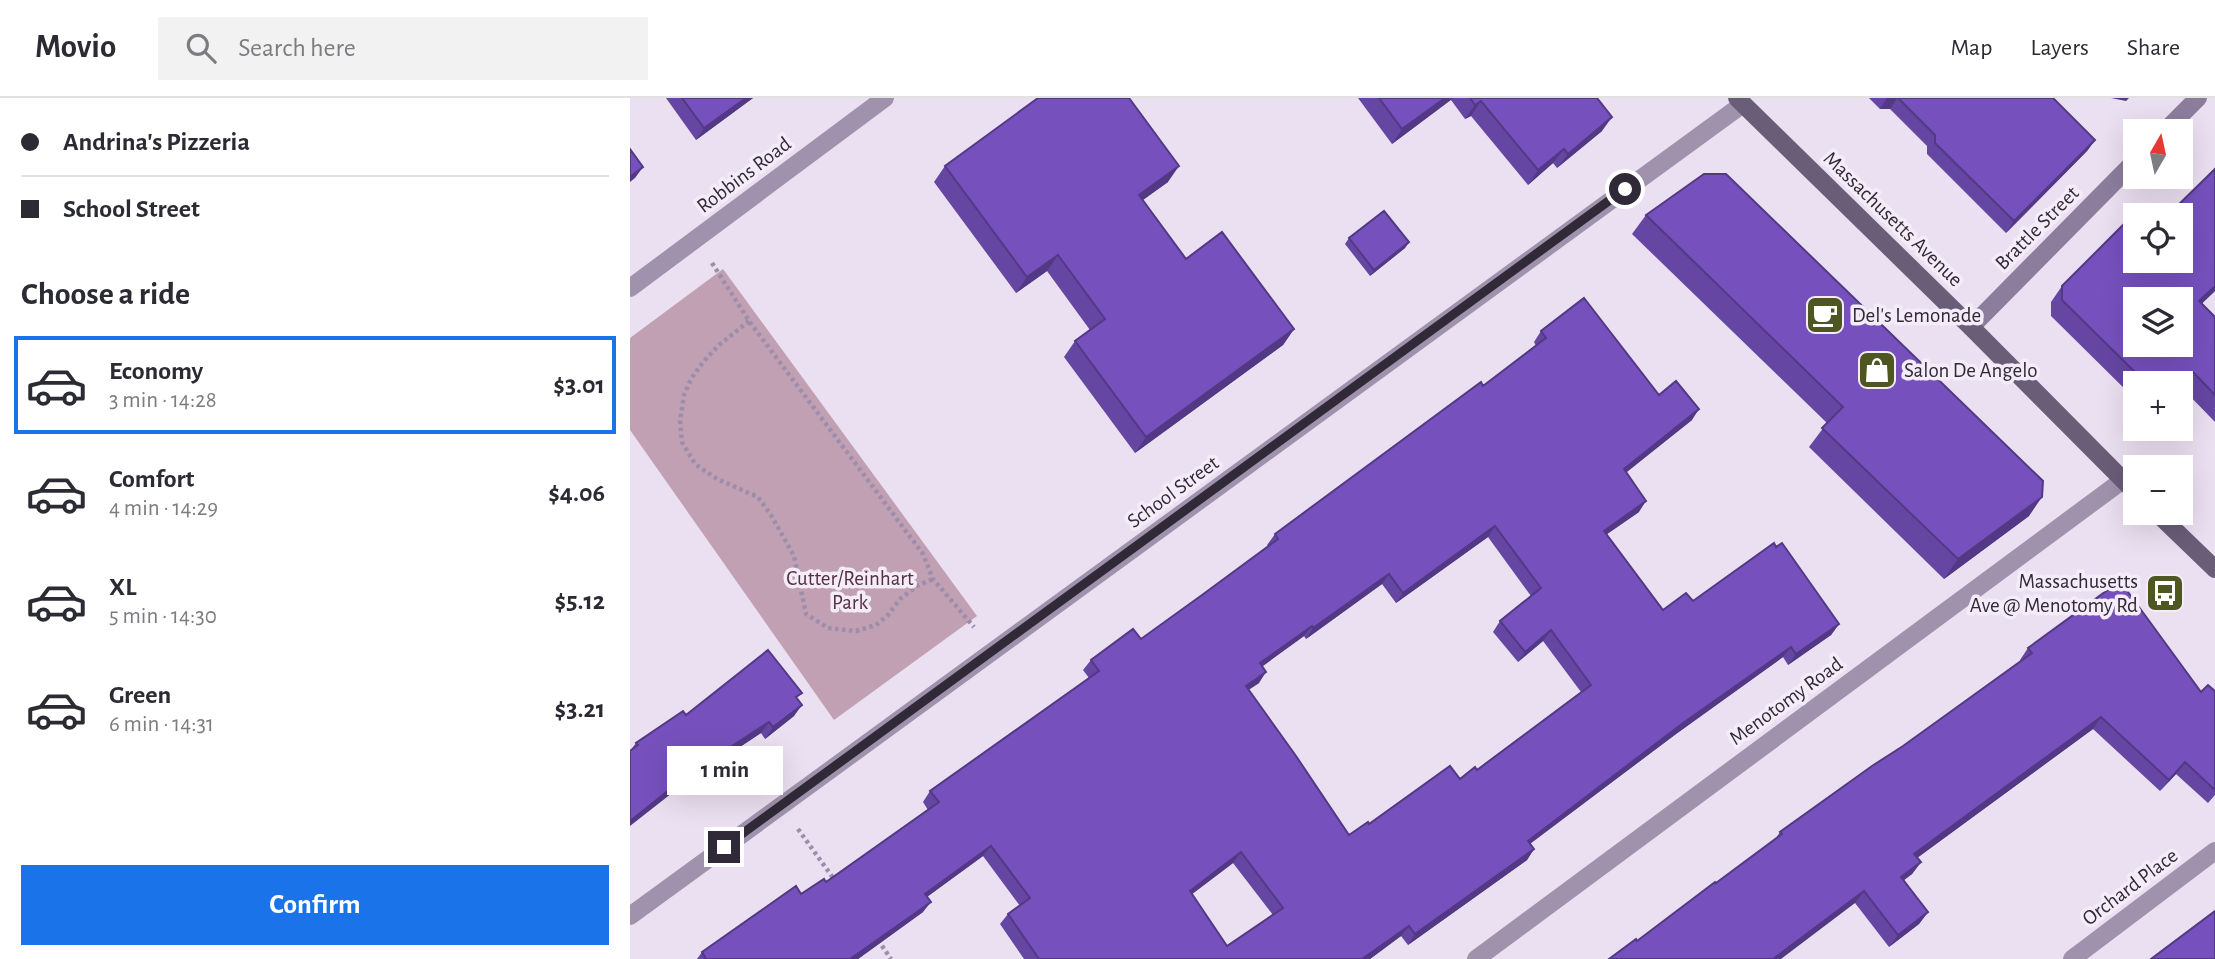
<!DOCTYPE html>
<html lang="en">
<head>
<meta charset="utf-8">
<style>
  :root { --surface:#fff; --page:#f2f2f3; --text:#2b2b33; --muted:#7c7c81; --line:#e1e1e2; --accent:#1a73e8 }
  body { margin:0; font-family:"Alegreya Sans",sans-serif; background:var(--page); color:var(--text); height:100vh; display:flex; flex-direction:column; font-size:26px; white-space:nowrap }
  * { box-sizing:border-box; margin:0 }
  p { font-size:23px; color:var(--muted) }
  .icon { flex:none; width:38px; height:38px; fill:none; stroke:currentColor; stroke-width:2; stroke-linecap:round; stroke-linejoin:round }
  .map { position:relative; flex:1; overflow:hidden }
  .side { display:flex; flex-direction:column; background:var(--surface); width:630px }
  .side>* { flex:none }
  .hud { display:grid; align-content:center; height:154px; padding:0 21px; background:var(--surface) }
  .needle { width:46px; rotate:9deg }
  .buttons { position:absolute; left:1493px; top:21px; display:grid; gap:14px }
  .buttons a { display:grid; place-items:center; width:70px; height:70px; border-radius:0px; background:var(--surface); box-shadow:0 7px 28px #0002; font-size:35px }
  .end { position:absolute; width:32px; height:32px; margin:-16px; border:9px solid #302a38; background:#fff; box-shadow:0 0 0 4px #fff }
  .from { border-radius:50% }
  .bubble { position:absolute; height:49px; border-radius:0px; background:var(--surface); box-shadow:0 7px 28px #0002; font-size:23px; font-weight:700; line-height:49px; text-align:center }
  .hud b { display:flex; align-items:center; gap:24px; height:66px; font-size:26px }
  .hud b+b { border-top:2px solid var(--line) }
  .hud i { width:18px; height:18px; background:var(--text) }
  ul { padding:0; list-style:none }
  li { display:flex; align-items:center; gap:21px; height:98px; margin:0 14px 10px; padding:0 7px; border:4px solid transparent; border-radius:0px }
  li div { flex:1 }
  li b { display:block; font-size:26px }
  li em { font-style:normal; font-weight:700 }
  li.on { border-color:var(--accent) }
  li>.icon { width:63px; height:63px; stroke-width:1.5 }
  h2 { padding:0 21px; font-size:32px; line-height:84px }
  .action { display:flex; gap:14px; margin-top:auto; padding:14px 21px }
  .action a { flex:1; height:80px; border-radius:0px; background:var(--accent); color:#fff; font-size:28px; font-weight:700; line-height:80px; text-align:center }
  header { display:flex; align-items:center; gap:42px; box-sizing:border-box; height:98px; padding:0 35px; background:var(--surface); border-bottom:2px solid var(--line) }
  header strong { font-size:33px }
  nav { display:flex; gap:38px; margin-inline-start:auto; font-size:24px }
  .search { width:490px; height:63px; background:var(--page); display:flex; align-items:center; gap:18px; box-sizing:border-box; padding:0 24px; border-radius:0px; color:var(--muted); font-size:26px }
  main { display:flex; flex:1; min-height:0 }
  .map>svg:first-child { display:block }
  .green { fill:#c0a0b2 }
  .lines { fill:none; stroke-linecap:round; stroke-linejoin:round }
  .path { stroke:#9d8dab; stroke-width:4.5; stroke-dasharray:3.5 3.5; stroke-linecap:butt }
  .minor { stroke:#a092ac; stroke-width:18 }
  .secondary { stroke:#8c7d9d; stroke-width:18 }
  .primary { stroke:#695d78; stroke-width:18 }
  .wall { fill:#6546a3; fill-rule:evenodd }
  .shaded-wall { fill:#533985 }
  .building { fill:#7651be; stroke:#533985; stroke-width:2; fill-rule:evenodd }
  .route { stroke:#302a38; stroke-width:9 }
  .labels { text-anchor:middle; dominant-baseline:central; stroke-width:7; stroke-linejoin:round; paint-order:stroke }
  .street-label { font-size:21px; fill:#302a38; stroke:#f4ecf9 }
  .poi-label { font-size:21px; fill:#302a38; stroke:#f4ecf9; text-anchor:start }
  .park-label { font-size:21px; fill:#543043; stroke:#f4ecf9 }
</style>
</head>
<body>
<header>
<strong>Movio</strong>
<div class="search"><svg class="icon" aria-label="search" viewBox="0 0 24 24"><circle cx="10" cy="10" r="6"/><path d="M15 15l6 6"/></svg>Search here</div>
<nav><a>Map</a><a>Layers</a><a>Share</a></nav>
</header>
<main>
<section class="side">
<div class="hud">
<b><i class="from"></i>Andrina's Pizzeria</b>
<b><i></i>School Street</b>
</div>
<h2>Choose a ride</h2>
<ul>
<li class="on"><svg class="icon" aria-label="car" viewBox="0 0 24 24"><path d="M5 17H2v-5l4-1 3-4h7l3 4 3 1v5h-3M9 17h6M6 11h13"/><circle cx="7" cy="17" r="2"/><circle cx="17" cy="17" r="2"/></svg><div><b>Economy</b><p>3 min · 14:28</p></div><em>$3.01</em></li>
<li><svg class="icon" aria-label="car" viewBox="0 0 24 24"><path d="M5 17H2v-5l4-1 3-4h7l3 4 3 1v5h-3M9 17h6M6 11h13"/><circle cx="7" cy="17" r="2"/><circle cx="17" cy="17" r="2"/></svg><div><b>Comfort</b><p>4 min · 14:29</p></div><em>$4.06</em></li>
<li><svg class="icon" aria-label="car" viewBox="0 0 24 24"><path d="M5 17H2v-5l4-1 3-4h7l3 4 3 1v5h-3M9 17h6M6 11h13"/><circle cx="7" cy="17" r="2"/><circle cx="17" cy="17" r="2"/></svg><div><b>XL</b><p>5 min · 14:30</p></div><em>$5.12</em></li>
<li><svg class="icon" aria-label="car" viewBox="0 0 24 24"><path d="M5 17H2v-5l4-1 3-4h7l3 4 3 1v5h-3M9 17h6M6 11h13"/><circle cx="7" cy="17" r="2"/><circle cx="17" cy="17" r="2"/></svg><div><b>Green</b><p>6 min · 14:31</p></div><em>$3.21</em></li>
</ul>
<div class="action"><a>Confirm</a></div>
</section>
<div class="map">
<svg width="1585" height="861" viewBox="0 0 1585 861">
  <rect width="100%" height="100%" fill="#ebe0f1"/>
  <path class="green" d="M 93,171 L 347,518 L 204,622 L 0,332 L 0,240 Z"/>
  <g class="lines">
    <path class="path" d="M 82,165 L 119,223 L 293,456 L 303,481 L 344,529
      M 119,223 L 89,247 L 73,264 L 61,281 L 54,297 L 50,323 L 52,344 L 65,366 L 87,381 L 128,399 L 141,417 L 164,458 L 176,516 L 198,530 L 226,533 L 246,527 L 258,517 L 270,501 L 287,488 L 303,481
      M 168,731 L 206,784
      M 248,842 L 261,861"/>
    <path class="minor" d="M 0,190 L 255,0
      M 0,818 L 1113,6
      M 846,861 L 1493,382
      M 1442,861 L 1585,753"/>
    <path class="secondary" d="M 1535,33 L 1568,0
      M 1341,229 L 1505,63"/>
    <path class="primary" d="M 1107,0 L 1341,229 L 1505,394
      M 1527,415 L 1585,471"/>
  </g>
  <path class="wall" d="M 36,0 L 123,0 L 66,42 Z
    M 728,0 L 967,0 L 972,33 L 927,70 L 923,65 L 898,87 L 841,18 L 835,21 L 821,2 L 762,46 Z
    M 1239,0 L 1423,0 L 1465,42 L 1457,53 L 1376,135 L 1297,56 L 1297,48 L 1260,11 L 1250,11 Z
    M 315,68 L 538,84 L 512,102 L 556,161 L 664,231 L 653,247 L 505,355 L 434,259 L 445,243 L 460,232 L 417,173 L 386,195 L 304,84 Z
    M 1016,117 L 1399,418 L 1314,481 L 1179,349 L 1197,325 L 1002,136 Z
    M 719,140 L 779,144 L 775,150 L 740,178 L 715,146 Z
    M 1505,163 L 1585,193 L 1572,205 L 1585,219 L 1585,324 L 1552,290 L 1550,285 L 1505,285 L 1505,301 L 1421,218 L 1421,204 L 1432,188 Z
    M 911,233 L 1029,297 L 1062,322 L 996,374 L 1009,414 L 977,436 L 1033,512 L 1063,503 L 1209,526 L 1201,537 L 1158,567 L 1153,559 L 1046,636 L 900,746 L 904,751 L 897,762 L 778,847 L 771,838 L 740,861 L 394,861 L 370,826 L 378,816 L 390,808 L 353,758 L 297,799 L 293,814 L 228,861 L 67,861 L 72,854 L 171,796 L 196,784 L 298,712 L 293,704 L 300,693 L 459,580 L 453,572 L 461,562 L 511,541 L 572,497 L 638,448 L 637,447 L 645,436 L 853,288 L 906,248 L 904,244 ZM 858,439 L 901,498 L 870,523 L 863,534 L 888,564 L 913,543 L 951,594 L 847,672 L 719,737 L 618,592 L 629,585 L 632,568 L 674,538 L 676,541 L 752,486 L 766,505 ZM 603,765 L 643,817 L 597,848 L 562,796 Z
    M 1398,550 L 1571,594 L 1585,593 L 1585,697 L 1578,705 L 1546,676 L 1530,693 L 1463,631 L 1287,760 L 1291,764 L 1282,776 L 1274,782 L 1298,814 L 1289,826 L 1259,849 L 1225,805 L 1007,843 L 1086,785 L 1146,740 L 1150,734 L 1273,648 L 1391,563 L 1390,562 Z
    M 168,601 L 164,618 L 135,641 L 131,635 L 51,688 L 0,653 L 6,645 Z"/>
  <path class="shaded-wall" d="M 116,0 L 123,0 L 66,42 L 74,30 Z
    M 815,0 L 823,0 L 762,46 L 772,31 Z
    M 1257,0 L 1267,0 L 1260,11 L 1250,11 Z
    M 1481,0 L 1499,0 L 1496,3 Z
    M 851,3 L 841,18 L 835,21 L 845,7 Z
    M 982,19 L 972,33 L 927,70 L 938,56 Z
    M 1465,42 L 1457,53 L 1376,135 L 1384,123 Z
    M 934,51 L 923,65 L 898,87 L 908,72 Z
    M 549,68 L 538,84 L 498,113 L 509,97 Z
    M 13,69 L 5,80 L 0,84 L 0,79 Z
    M 779,144 L 775,150 L 740,178 L 744,172 Z
    M 428,157 L 417,173 L 386,195 L 397,179 Z
    M 1585,188 L 1585,193 L 1558,219 L 1569,203 Z
    M 664,231 L 653,247 L 505,355 L 516,339 Z
    M 1563,274 L 1550,291 L 1550,286 Z
    M 1069,311 L 1062,322 L 987,382 L 994,371 Z
    M 1412,399 L 1399,418 L 1314,481 L 1328,461 Z
    M 1016,403 L 1009,414 L 967,443 L 974,433 Z
    M 865,428 L 858,439 L 766,505 L 773,495 Z
    M 759,476 L 752,486 L 676,541 L 683,530 Z
    M 1209,526 L 1201,537 L 1158,567 L 1166,556 Z
    M 682,528 L 674,538 L 622,576 L 630,565 Z
    M 921,532 L 913,543 L 888,564 L 895,554 Z
    M 1161,549 L 1153,559 L 1046,636 L 890,753 L 898,743 L 1053,625 Z
    M 636,574 L 629,585 L 608,599 L 616,588 Z
    M 172,607 L 164,618 L 135,641 L 143,629 Z
    M 1471,619 L 1463,631 L 1276,768 L 1284,756 Z
    M 139,624 L 131,635 L 51,688 L 0,728 L 0,723 L 59,676 Z
    M 1555,664 L 1546,676 L 1530,693 L 1539,682 Z
    M 361,748 L 353,758 L 287,806 L 295,796 Z
    M 904,751 L 897,762 L 778,847 L 785,836 Z
    M 611,754 L 603,765 L 553,803 L 560,793 Z
    M 1291,764 L 1282,776 L 1262,791 L 1271,779 Z
    M 1234,793 L 1225,805 L 1151,861 L 1143,861 Z
    M 301,804 L 293,814 L 228,861 L 220,861 Z
    M 1298,814 L 1289,826 L 1259,849 L 1268,837 Z
    M 779,828 L 771,838 L 740,861 L 732,861 Z"/>
  <path class="building" d="M 52,0 L 116,0 L 74,30 Z
    M 408,0 L 499,0 L 549,68 L 509,97 L 556,161 L 592,134 L 664,231 L 516,339 L 445,243 L 475,221 L 428,157 L 397,179 L 315,68 Z
    M 749,0 L 815,0 L 772,31 Z
    M 840,0 L 967,0 L 982,19 L 938,56 L 934,51 L 908,72 L 851,3 L 845,7 Z
    M 1268,0 L 1423,0 L 1465,42 L 1384,123 L 1305,45 L 1305,37 Z
    M 0,51 L 13,69 L 0,79 Z
    M 1585,71 L 1585,188 L 1569,203 L 1585,219 L 1585,297 L 1563,274 L 1550,286 L 1550,285 L 1516,285 L 1432,202 L 1432,188 L 1493,127 L 1505,138 L 1505,163 L 1550,163 L 1550,117 L 1538,117 ZM 1505,201 L 1550,201 L 1550,247 L 1505,247 Z
    M 1074,76 L 1096,76 L 1413,383 L 1412,399 L 1328,461 L 1192,330 L 1213,309 L 1016,117 Z
    M 754,113 L 779,144 L 744,172 L 719,140 Z
    M 954,200 L 1029,297 L 1046,283 L 1069,311 L 994,371 L 1016,403 L 974,433 L 1033,512 L 1056,495 L 1063,503 L 1144,445 L 1146,449 L 1152,445 L 1209,526 L 1166,556 L 1161,549 L 1053,625 L 898,743 L 904,751 L 785,836 L 779,828 L 732,861 L 409,861 L 378,816 L 400,800 L 361,748 L 295,796 L 301,804 L 220,861 L 76,861 L 72,854 L 166,788 L 171,796 L 194,781 L 196,784 L 309,704 L 300,693 L 469,573 L 461,562 L 503,531 L 511,541 L 572,497 L 648,441 L 645,436 L 851,284 L 853,288 L 916,240 L 911,233 ZM 865,428 L 911,490 L 870,523 L 895,554 L 921,532 L 961,587 L 847,672 L 845,669 L 830,681 L 820,668 L 739,726 L 738,724 L 719,737 L 666,658 L 616,588 L 636,574 L 630,565 L 682,528 L 683,530 L 759,476 L 773,495 ZM 611,754 L 653,810 L 597,848 L 560,793 Z
    M 1490,483 L 1571,594 L 1578,587 L 1585,593 L 1585,692 L 1555,664 L 1539,682 L 1471,619 L 1284,756 L 1291,764 L 1271,779 L 1298,814 L 1268,837 L 1234,793 L 1143,861 L 979,861 L 1006,841 L 1007,843 L 1085,784 L 1086,785 L 1152,736 L 1150,734 L 1242,668 L 1273,648 L 1402,555 L 1398,550 Z
    M 138,552 L 172,595 L 166,599 L 172,607 L 143,629 L 139,624 L 59,676 L 0,723 L 0,653 L 8,647 L 6,645 L 53,613 L 56,617 Z
    M 1585,813 L 1585,861 L 1521,861 Z"/>
  <g class="lines">
    <path class="route" d="M 94,749 L 995,91"/>
  </g>
  <defs>
    <symbol id="cafe-square" viewBox="-11 -11 22 22"><rect x="-9" y="-9" width="18" height="18" rx="4" fill="#4e5722" stroke="#f4ecf9"/><path d="M-5.5-4.5H6V0H3Q3 3.5 0 3.5H-2.5Q-5.5 3.5-5.5 0ZM3-3.2v2h1.7v-2ZM-6 4.5H4V6H-6Z" fill="#fff"/></symbol>
    <symbol id="shop-square" viewBox="-11 -11 22 22"><rect x="-9" y="-9" width="18" height="18" rx="4" fill="#4e5722" stroke="#f4ecf9"/><path d="M-5-2.5h2.3a2.7 3.5 0 0 1 5.4 0H5L5.5 6h-11ZM-1.5-2.5h3a1.5 2.3 0 0 0-3 0Z" fill="#fff"/></symbol>
    <symbol id="bus-square" viewBox="-11 -11 22 22"><rect x="-9" y="-9" width="18" height="18" rx="4" fill="#4e5722" stroke="#f4ecf9"/><path d="M-5-6H5V4H4V6H2V4H-2V6H-4V4H-5ZM-3.5-4V0h7V-4ZM-3.5 1.2v1.5H-2V1.2ZM2 1.2v1.5H3.5V1.2Z" fill="#fff"/></symbol>
  </defs>
  <g fill-rule="evenodd">
    <use href="#cafe-square" x="1173" y="195" width="44" height="44"/>
    <use href="#shop-square" x="1225" y="250" width="44" height="44"/>
    <use href="#bus-square" x="1513" y="473" width="44" height="44"/>
  </g>
  <g class="labels">
    <g class="street-label">
      <text transform="translate(114 77) rotate(-37)">Robbins Road</text>
      <text transform="translate(1263 121) rotate(44)">Massachusetts Avenue</text>
      <text transform="translate(1407 130) rotate(-45)">Brattle Street</text>
      <text transform="translate(543 394) rotate(-36)">School Street</text>
      <text transform="translate(1156 603) rotate(-36)">Menotomy Road</text>
      <text transform="translate(1500 789) rotate(-37)">Orchard Place</text>
    </g>
    <g class="poi-label">
      <text x="1222" y="217">Del's Lemonade</text>
      <text x="1274" y="272">Salon De Angelo</text>
      <text x="1508" y="483" text-anchor="end">Massachusetts<tspan x="1508" dy="24">Ave @ Menotomy Rd</tspan></text>
    </g>
    <g class="park-label">
      <text x="220" y="480">Cutter/Reinhart<tspan x="220" dy="24">Park</tspan></text>
    </g>
  </g>
</svg>
<div class="buttons">
<a><svg class="needle" viewBox="-14 -14 28 28"><path d="M0-13l5 13h-10z" fill="#e53935"/><path d="M0 13l5-13h-10z" fill="#7c7c81"/></svg></a>
<a><svg class="icon" aria-label="locate" viewBox="0 0 24 24"><circle cx="12" cy="12" r="6"/><path d="M12 2v4M12 18v4M2 12h4M18 12h4"/></svg></a>
<a><svg class="icon" aria-label="layers" viewBox="0 0 24 24"><path d="M12 4l9 5-9 5-9-5zM3 14l9 5 9-5"/></svg></a>
<a>+</a>
<a>−</a>
</div>
<i class="end from" style="left:995px;top:91px"></i>
<i class="end" style="left:94px;top:749px"></i>
<div class="bubble" style="left:37px;top:648px;width:116px">1 min</div>
</div>
</main>
</body>
</html>
